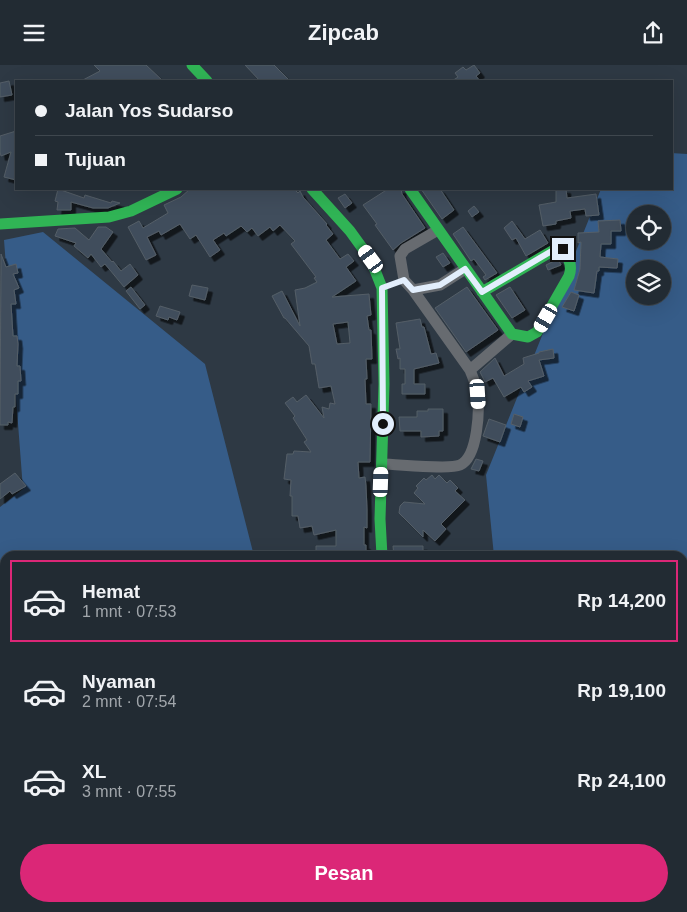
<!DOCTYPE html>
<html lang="id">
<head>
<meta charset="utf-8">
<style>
  :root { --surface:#222b33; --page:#2e373f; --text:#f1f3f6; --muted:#a2a7ac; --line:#3f474e; --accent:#db2777 }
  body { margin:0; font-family:Helvetica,sans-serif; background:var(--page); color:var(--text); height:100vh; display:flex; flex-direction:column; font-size:19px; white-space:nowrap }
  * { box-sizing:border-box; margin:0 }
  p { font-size:16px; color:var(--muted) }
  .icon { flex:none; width:28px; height:28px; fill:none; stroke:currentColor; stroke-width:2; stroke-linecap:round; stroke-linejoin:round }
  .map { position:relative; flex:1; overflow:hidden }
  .details { position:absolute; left:0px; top:486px; width:688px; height:361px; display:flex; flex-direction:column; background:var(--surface); border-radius:15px 15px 0 0; box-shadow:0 5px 20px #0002,0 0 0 1px var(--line) }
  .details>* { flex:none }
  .banner { position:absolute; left:15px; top:15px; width:658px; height:110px; border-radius:0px; box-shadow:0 5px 20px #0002,0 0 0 1px var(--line); display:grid; align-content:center; height:110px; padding:0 20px; background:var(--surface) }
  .fabs { position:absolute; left:626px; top:140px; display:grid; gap:10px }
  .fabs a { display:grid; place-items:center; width:45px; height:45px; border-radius:50%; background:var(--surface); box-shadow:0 5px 20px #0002,0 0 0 1px var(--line); font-size:25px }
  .end { position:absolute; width:22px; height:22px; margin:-11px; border:6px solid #e2eefc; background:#111; box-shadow:0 0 0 2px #111 }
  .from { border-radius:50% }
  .car { position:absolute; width:15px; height:30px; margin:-15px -8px; border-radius:6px; box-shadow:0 0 4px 1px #0007; background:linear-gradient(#fff 24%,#345 0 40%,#fff 0 76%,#345 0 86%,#fff 0) }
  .banner b { display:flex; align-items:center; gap:18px; height:48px; font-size:19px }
  .banner b+b { border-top:1px solid var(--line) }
  .banner i { width:12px; height:12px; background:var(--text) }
  ul { padding:9px 0 0; list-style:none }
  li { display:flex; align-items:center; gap:15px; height:82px; margin:0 10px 8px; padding:0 10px; border:2px solid transparent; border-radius:0px }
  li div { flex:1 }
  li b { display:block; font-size:19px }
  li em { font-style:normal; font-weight:600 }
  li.on { border-color:var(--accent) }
  li>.icon { width:45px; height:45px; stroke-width:1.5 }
  .button { display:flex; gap:10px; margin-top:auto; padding:10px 20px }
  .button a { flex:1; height:58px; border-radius:30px; background:var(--accent); color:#fff; font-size:20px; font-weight:600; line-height:58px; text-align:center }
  header { display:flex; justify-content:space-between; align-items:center; height:65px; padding:0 20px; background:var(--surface); font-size:22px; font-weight:600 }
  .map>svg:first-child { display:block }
  .forest { fill:#365c88; fill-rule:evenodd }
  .building { fill:#414e5c; stroke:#545e67; fill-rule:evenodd; filter:url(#shadow) }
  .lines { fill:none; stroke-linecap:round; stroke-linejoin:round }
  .street { stroke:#676b70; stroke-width:11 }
  .fast { stroke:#30b455; stroke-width:11 }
  .route { stroke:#e2eefc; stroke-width:6 }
</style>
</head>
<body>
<header><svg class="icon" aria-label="menu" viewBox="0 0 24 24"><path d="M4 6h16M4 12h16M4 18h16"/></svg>Zipcab<svg class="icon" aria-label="share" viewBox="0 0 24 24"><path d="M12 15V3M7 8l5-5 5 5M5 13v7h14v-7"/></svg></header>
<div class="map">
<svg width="687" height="847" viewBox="0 0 687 847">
  <defs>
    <filter id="shadow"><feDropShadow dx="4.5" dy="4.5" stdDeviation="0" flood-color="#0009"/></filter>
  </defs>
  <rect width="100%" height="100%" fill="#2e3944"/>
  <path class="forest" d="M 671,88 L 687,89 L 687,847 L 640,847 L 639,843 L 682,842 L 682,491 L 494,491 L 486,410 L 601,124 L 671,124 ZM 635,149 L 662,149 L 662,176 L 635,176 ZM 635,204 L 662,204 L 662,231 L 635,231 Z
    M 43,167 L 205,299 L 254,491 L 5,491 L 5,842 L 36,843 L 36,847 L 0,847 L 0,442 L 23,424 L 4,175 Z"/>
  <path class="building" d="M 94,0 L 146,0 L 163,16 L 81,16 L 100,6 Z
    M 245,0 L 274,0 L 290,16 L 260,16 Z
    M 474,0 L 480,8 L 476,11 L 480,16 L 452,16 L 458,12 L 455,8 L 463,2 L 466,5 Z
    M 9,16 L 12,30 L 0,32 L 0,18 Z
    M 16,66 L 16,115 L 4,112 L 11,87 L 1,91 L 0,87 L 0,71 Z
    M 58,124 L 84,133 L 85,130 L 111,138 L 112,136 L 120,138 L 108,143 L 93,143 L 71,137 L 71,145 L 57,145 L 58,137 L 55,136 Z
    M 190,124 L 294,124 L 298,128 L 300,126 L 303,132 L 327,159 L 326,160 L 333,169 L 326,175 L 340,194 L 348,189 L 354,196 L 346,202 L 356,216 L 332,232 L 369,229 L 370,240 L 371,250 L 367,251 L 369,265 L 371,265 L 372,294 L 366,294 L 367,314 L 365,314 L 366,339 L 371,339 L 370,397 L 358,397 L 359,413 L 365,412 L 366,421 L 367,445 L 367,463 L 364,462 L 364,480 L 366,480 L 366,491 L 316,491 L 316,481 L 336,481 L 336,465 L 314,470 L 312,461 L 300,463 L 298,451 L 292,451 L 292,431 L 290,431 L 291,415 L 284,414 L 287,389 L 293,389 L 294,386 L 311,387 L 304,377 L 307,375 L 293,353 L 295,351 L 285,338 L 293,332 L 297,337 L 306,330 L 324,353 L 322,342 L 329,344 L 330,338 L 335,339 L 331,321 L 319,323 L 315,299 L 312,299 L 309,281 L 285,253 L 284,253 L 272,231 L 282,226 L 300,261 L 295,225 L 305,223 L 317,217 L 314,213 L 316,212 L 291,179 L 295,176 L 280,160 L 273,166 L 270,162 L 258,171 L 252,163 L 247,167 L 241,161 L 226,171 L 224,168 L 213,175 L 220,185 L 210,192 L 196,170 L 190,174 L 180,159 L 161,170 L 159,166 L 147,172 L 156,190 L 146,195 L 128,162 L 139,156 L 143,163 L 168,148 L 164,140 L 181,132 ZM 348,257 L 350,278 L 337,279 L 333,259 Z
    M 388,124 L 401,124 L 402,129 L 425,163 L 401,178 L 393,185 L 375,160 L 377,159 L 363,140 Z
    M 421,124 L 440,124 L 454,145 L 442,154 Z
    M 556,124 L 566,124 L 567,133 L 596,129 L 599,150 L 586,151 L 585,144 L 570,146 L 571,153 L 556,156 L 556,159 L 543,161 L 539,140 L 556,137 Z
    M 345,129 L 352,138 L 345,143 L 338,133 Z
    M 474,141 L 479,147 L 472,152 L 468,146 Z
    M 620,155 L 621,166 L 611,166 L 611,179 L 601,179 L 600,192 L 618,194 L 617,203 L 599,202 L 599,206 L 597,206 L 594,228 L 574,225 L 580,204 L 581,177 L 578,178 L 578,168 L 599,167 L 598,156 Z
    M 512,156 L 525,174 L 540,165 L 548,178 L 526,191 L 516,173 L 512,175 L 504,163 Z
    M 98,162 L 106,162 L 113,167 L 101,184 L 112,197 L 113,196 L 121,206 L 130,199 L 138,210 L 124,222 L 105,199 L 101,202 L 91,189 L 88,193 L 74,181 L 76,178 L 55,171 L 58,164 L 75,163 L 89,175 Z
    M 463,162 L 497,208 L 485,215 L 483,212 L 486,210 L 474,194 L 471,196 L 453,169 Z
    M 443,188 L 450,198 L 443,202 L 436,192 Z
    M 1,189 L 6,202 L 16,199 L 18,208 L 13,209 L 19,223 L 14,225 L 16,239 L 11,239 L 13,271 L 17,271 L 18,279 L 17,301 L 20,301 L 21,316 L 18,316 L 18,329 L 15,329 L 15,342 L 13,342 L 12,358 L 8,357 L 8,360 L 0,360 Z
    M 558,194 L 561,200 L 548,205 L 546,200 Z
    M 192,220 L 208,223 L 205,235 L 189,231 Z
    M 131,222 L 145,240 L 140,244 L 126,226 Z
    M 467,222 L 498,265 L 466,287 L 435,243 Z
    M 510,222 L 525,245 L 512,253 L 496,230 Z
    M 571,227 L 579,230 L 574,246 L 562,242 Z
    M 160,241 L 180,247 L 177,255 L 169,252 L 168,255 L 156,251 Z
    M 420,254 L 422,262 L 424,262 L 431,289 L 436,288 L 439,298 L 414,304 L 414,319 L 425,319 L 425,329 L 402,329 L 402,319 L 405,319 L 405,304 L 400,304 L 400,293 L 398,294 L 396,284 L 400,284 L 396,258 Z
    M 553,284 L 554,293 L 539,295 L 544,311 L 528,316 L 532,322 L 524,327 L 521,322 L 504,332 L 493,313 L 485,317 L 480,307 L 495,293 L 504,311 L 524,299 L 523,293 L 539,288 L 539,287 Z
    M 428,344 L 443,344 L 443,366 L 439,366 L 439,371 L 421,372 L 421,366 L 400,366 L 399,352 L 417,352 L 417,346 L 428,346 Z
    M 514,349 L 523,352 L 520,362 L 511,359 Z
    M 489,354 L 506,360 L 500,377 L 483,371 Z
    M 476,394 L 483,396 L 479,406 L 471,404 Z
    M 15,408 L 26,421 L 12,429 L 10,426 L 0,434 L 0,419 Z
    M 432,410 L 435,414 L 439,410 L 447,418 L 450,415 L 458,423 L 455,426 L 465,435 L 441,459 L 446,464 L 435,476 L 423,465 L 423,472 L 399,448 L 400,441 L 404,437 L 425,439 L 414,428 L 418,423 L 416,421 L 424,413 L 426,415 Z
    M 393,481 L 423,481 L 423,491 L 394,491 Z"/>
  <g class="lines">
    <path class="street" d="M 413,225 L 440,220 L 465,204
      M 470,305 L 512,269
      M 382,399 C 397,399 449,405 460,400 C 478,392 480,344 477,327 C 476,319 473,313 470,305 L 413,225 L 404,215 L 400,191 L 405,184 L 438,165
      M 113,842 L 114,847
      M 381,842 L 385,847
      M 419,847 L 422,842"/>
    <path class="fast" d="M 192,0 L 207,16
      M 312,124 L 350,166 L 371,195 L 382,223 L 384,319 L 380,454 L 382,491
      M 410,124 L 512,269 L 528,272 L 537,267 L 569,211 C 573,200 568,190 559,182 L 482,227
      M 0,159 L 109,152 L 131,146 L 177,124
      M 493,842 L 495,847"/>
  </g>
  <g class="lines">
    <path class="route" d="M 383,359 L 382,223 L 404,215 L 413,225 L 440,220 L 465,204 L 482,227 L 555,184 L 559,182 L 563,184"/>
  </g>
</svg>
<div class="fabs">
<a><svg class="icon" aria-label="locate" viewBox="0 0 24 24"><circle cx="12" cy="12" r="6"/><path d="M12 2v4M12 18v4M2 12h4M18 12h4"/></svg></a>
<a><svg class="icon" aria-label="layers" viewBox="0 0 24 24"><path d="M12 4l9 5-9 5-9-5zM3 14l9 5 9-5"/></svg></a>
</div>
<i class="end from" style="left:383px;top:359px"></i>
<i class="end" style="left:563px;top:184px"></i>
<i class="car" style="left:371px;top:194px;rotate:324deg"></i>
<i class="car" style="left:546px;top:253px;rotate:210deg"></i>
<i class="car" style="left:478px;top:329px;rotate:176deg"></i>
<i class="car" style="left:381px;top:417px;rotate:2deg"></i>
<div class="banner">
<b><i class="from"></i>Jalan Yos Sudarso</b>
<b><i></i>Tujuan</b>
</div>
<section class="details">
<ul>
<li class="on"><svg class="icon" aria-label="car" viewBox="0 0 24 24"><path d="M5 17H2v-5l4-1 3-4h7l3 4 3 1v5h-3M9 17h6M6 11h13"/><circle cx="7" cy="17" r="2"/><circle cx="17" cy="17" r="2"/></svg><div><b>Hemat</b><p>1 mnt · 07:53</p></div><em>Rp 14,200</em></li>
<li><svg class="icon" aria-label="car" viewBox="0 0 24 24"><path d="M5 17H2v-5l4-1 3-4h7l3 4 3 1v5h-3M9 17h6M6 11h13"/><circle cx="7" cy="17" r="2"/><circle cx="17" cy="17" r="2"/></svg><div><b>Nyaman</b><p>2 mnt · 07:54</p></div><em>Rp 19,100</em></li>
<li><svg class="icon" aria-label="car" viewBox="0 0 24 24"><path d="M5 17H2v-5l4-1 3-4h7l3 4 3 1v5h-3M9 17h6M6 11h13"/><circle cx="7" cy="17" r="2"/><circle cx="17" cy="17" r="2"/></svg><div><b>XL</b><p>3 mnt · 07:55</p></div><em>Rp 24,100</em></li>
</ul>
<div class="button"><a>Pesan</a></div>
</section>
</div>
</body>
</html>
